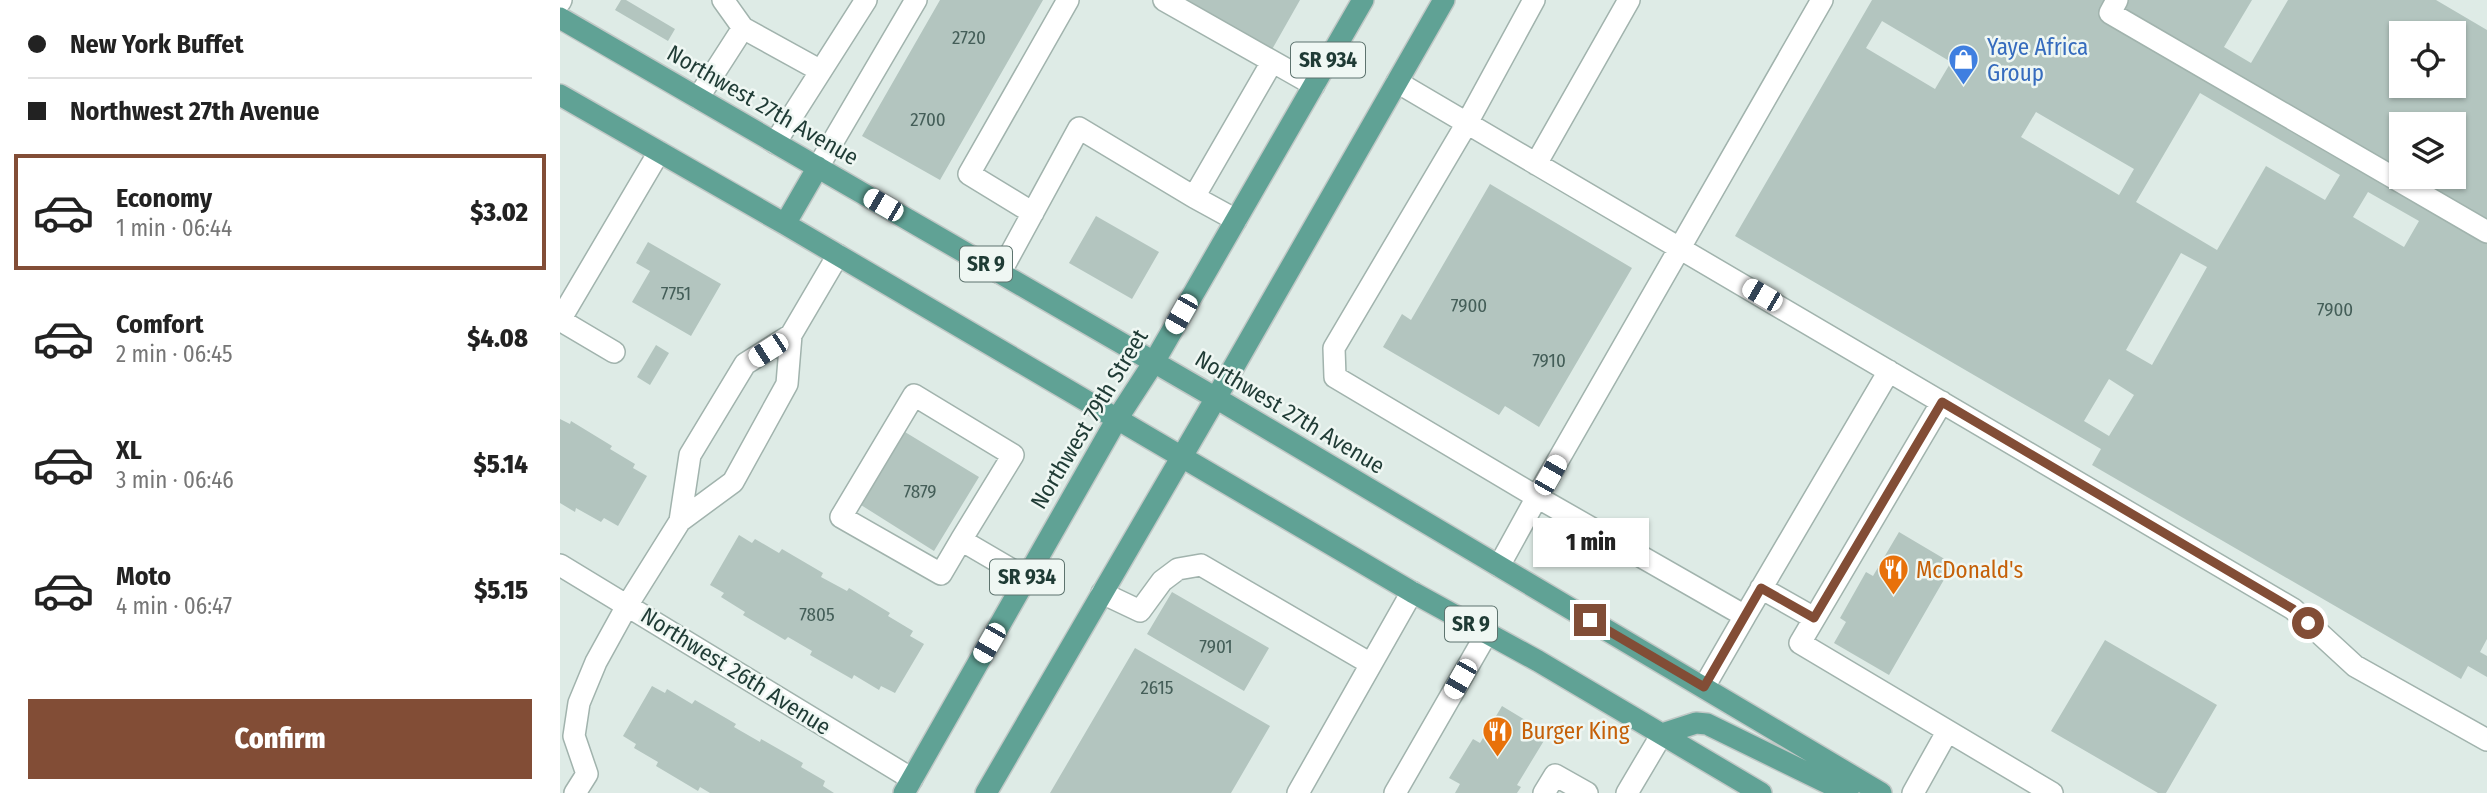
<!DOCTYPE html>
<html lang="en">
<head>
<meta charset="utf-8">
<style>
  :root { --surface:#fff; --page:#f2f2f2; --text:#222; --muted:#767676; --line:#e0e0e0; --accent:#824d36 }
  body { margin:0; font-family:"Fira Sans Condensed",sans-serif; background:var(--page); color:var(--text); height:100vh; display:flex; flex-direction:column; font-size:26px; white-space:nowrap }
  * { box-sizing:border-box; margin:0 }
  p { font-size:23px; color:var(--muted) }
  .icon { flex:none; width:38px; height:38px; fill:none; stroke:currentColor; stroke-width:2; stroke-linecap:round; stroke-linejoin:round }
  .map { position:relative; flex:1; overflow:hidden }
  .drawer { display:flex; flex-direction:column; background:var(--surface); width:560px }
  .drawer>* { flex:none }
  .top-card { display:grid; align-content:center; height:154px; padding:0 28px; background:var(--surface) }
  .controls { position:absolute; left:1829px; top:21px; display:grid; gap:14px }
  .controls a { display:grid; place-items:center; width:77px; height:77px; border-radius:0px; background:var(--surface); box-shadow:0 2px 5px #0004; font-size:35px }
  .end { position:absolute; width:32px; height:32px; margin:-16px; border:9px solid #824d36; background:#fff; box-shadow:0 0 0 4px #fff }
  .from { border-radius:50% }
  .bubble { position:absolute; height:49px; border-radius:0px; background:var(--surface); box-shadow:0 2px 5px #0004; font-size:23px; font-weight:800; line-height:49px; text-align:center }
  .car { position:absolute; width:21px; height:42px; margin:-21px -10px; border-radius:9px; box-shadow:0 0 5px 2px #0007; background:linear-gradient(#fff 24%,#345 0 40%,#fff 0 76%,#345 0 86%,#fff 0) }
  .top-card b { display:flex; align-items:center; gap:24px; height:66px; font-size:26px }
  .top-card b+b { border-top:2px solid var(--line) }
  .top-card i { width:18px; height:18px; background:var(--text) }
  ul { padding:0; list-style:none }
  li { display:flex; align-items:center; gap:21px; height:116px; margin:0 14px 10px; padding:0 14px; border:4px solid transparent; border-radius:0px }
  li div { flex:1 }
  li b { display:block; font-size:26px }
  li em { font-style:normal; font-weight:800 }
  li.current { border-color:var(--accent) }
  li>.icon { width:63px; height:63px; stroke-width:1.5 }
  .action { display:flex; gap:14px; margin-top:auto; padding:14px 28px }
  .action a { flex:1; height:80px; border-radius:0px; background:var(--accent); color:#fff; font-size:28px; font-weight:800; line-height:80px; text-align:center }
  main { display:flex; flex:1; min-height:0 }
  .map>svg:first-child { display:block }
  .building { fill:#b3c5bf; fill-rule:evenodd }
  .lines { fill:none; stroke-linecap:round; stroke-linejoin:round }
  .minor-casing { stroke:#a1b3ad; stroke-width:24 }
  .major-casing { stroke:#c0c8c6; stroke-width:24 }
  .minor { stroke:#fff; stroke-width:21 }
  .major { stroke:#60a295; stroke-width:21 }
  .route { stroke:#824d36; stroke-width:9 }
  .labels { text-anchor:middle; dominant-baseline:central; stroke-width:5; stroke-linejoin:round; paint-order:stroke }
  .number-label { font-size:19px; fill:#445e58 }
  .shield { fill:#eff7f3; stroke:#5d736e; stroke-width:2 }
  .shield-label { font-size:21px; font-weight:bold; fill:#1f3b35 }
  .shop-label { font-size:23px; fill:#366cbe; stroke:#eff7f3; text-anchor:start }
  .street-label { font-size:23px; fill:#1f3b35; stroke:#eff7f3 }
  .food-label { font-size:23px; fill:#c56008; stroke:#eff7f3; text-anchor:start }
</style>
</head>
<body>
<main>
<section class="drawer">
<div class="top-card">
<b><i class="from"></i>New York Buffet</b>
<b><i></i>Northwest 27th Avenue</b>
</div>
<ul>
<li class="current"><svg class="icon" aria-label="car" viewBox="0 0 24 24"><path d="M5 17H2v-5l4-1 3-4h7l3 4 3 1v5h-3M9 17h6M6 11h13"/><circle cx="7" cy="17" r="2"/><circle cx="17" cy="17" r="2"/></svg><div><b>Economy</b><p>1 min · 06:44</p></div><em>$3.02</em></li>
<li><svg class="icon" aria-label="car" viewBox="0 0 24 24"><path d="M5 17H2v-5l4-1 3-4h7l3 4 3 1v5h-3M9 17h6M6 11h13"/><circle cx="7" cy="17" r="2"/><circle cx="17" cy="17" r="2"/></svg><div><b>Comfort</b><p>2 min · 06:45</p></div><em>$4.08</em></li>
<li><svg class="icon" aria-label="car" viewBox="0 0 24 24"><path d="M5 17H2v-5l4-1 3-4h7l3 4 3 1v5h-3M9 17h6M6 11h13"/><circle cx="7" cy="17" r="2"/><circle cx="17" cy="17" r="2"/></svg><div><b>XL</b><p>3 min · 06:46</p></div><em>$5.14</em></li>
<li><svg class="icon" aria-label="car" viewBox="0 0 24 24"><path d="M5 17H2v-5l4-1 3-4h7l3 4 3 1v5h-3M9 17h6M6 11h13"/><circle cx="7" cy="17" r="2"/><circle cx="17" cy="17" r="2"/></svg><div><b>Moto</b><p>4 min · 06:47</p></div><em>$5.15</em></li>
</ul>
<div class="action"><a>Confirm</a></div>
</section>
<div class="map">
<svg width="1927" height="793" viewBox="0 0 1927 793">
  <rect width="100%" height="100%" fill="#deebe6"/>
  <path class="building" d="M 61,0 L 66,0 L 115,29 L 108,41 L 55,10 Z
    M 380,0 L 483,0 L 380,180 L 302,136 Z
    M 619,0 L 740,0 L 710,53 Z
    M 1312,0 L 1692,0 L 1664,47 L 1691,63 L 1728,0 L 1876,0 L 1927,30 L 1927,639 L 1920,652 L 1927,656 L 1927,677 L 1908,666 L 1901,679 L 1532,465 L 1541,449 L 1175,236 ZM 1322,21 L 1391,62 L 1375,89 L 1306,48 ZM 1841,33 L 1894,33 L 1894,86 L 1841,86 ZM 1640,93 L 1780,175 L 1765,200 L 1706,166 L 1657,250 L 1576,202 ZM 1476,112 L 1574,169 L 1559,195 L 1461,137 ZM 1841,124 L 1894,124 L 1894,177 L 1841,177 ZM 1808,192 L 1859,221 L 1844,247 L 1793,217 ZM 1621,253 L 1647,267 L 1592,365 L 1566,350 ZM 1549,379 L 1574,395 L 1549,436 L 1524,421 Z
    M 930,184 L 1072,268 L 979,427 L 945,406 L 939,415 L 823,347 L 842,314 L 851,320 Z
    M 536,216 L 599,252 L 572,299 L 509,263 Z
    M 88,242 L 161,284 L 131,336 L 72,302 L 90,271 L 76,263 Z
    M 96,345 L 109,353 L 90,385 L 77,377 Z
    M 0,419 L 10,424 L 11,421 L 52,446 L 50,449 L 75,464 L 73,468 L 87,476 L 58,526 L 44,518 L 41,522 L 16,508 L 15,512 L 0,503 Z
    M 345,432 L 419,477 L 374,551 L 301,505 Z
    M 1339,532 L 1393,564 L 1329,675 L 1274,643 L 1286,622 L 1280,618 L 1306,572 L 1313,576 Z
    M 179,535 L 192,543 L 195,539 L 219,553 L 222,549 L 263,573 L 261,577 L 287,591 L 289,588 L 330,613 L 328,616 L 353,631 L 350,636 L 364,644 L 335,693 L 321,686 L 319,690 L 294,675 L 292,679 L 250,655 L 252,651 L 228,637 L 225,640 L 183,615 L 185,612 L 161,597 L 164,593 L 150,585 Z
    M 612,592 L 709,648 L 684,691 L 587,634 Z
    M 1545,640 L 1657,705 L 1606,793 L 1598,793 L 1491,731 Z
    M 575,648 L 710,726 L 671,793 L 490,793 Z
    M 92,686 L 105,693 L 107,689 L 132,704 L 135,700 L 176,724 L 174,727 L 200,742 L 201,739 L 243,763 L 241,767 L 265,781 L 263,786 L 274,793 L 150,793 L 140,787 L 138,791 L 96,766 L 98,762 L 74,748 L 76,744 L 63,736 Z
    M 942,706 L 988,734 L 957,785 L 961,787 L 957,793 L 895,793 L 900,784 L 889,778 L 913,739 L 920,743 Z"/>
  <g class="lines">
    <defs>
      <path id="minor" d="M 163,0 L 183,28 L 261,71
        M 604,0 L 754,85
        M 1262,0 L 977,497 L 1185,616 L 1329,371
        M 1557,0 L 1550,13 L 1927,232
        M 0,2 L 1,0
        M 837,82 L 1733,609 L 1795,666 L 1927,740
        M 138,98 L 183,28
        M 215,143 L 306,0
        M 976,164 L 1069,0
        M 258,167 L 356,0
        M 634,197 L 676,220
        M 473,213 L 409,174 L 508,0
        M 440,273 L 519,128 L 634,197 L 712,62
        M 54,352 L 0,320 L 99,152
        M 1382,402 L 1240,643 L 1492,793
        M 120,521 L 130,455 L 185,364 L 231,335 L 278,255
        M 401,540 L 453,455 L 354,395 L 281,517 L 381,574 L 401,540 L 466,578
        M 0,565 L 352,779
        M 939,566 L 977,497 L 775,377 L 774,348 L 907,123 L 974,0
        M 1201,588 L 1254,618
        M 542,593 L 580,611 L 602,581 L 618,569 L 641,565 L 811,664
        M 1144,687 L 1185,616
        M 15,793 L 27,774 L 14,736 L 19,703 L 36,662 L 68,604 L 120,521 L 173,482 L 227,384 L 231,335
        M 738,793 L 852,592
        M 835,793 L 927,633
        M 984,793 L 995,775 L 1027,793
        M 1067,793 L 1102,734
        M 1353,793 L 1387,732"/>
      <path id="major" d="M 0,18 L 656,398 L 1321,793
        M 0,95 L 225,224 L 852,592 L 978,661 L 1201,793
        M 225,224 L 258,167
        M 1102,734 L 1136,723 L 1147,724 L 1288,793
        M 344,793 L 557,419 L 594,362 L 803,0
        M 426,793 L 656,398 L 884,0"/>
    </defs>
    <use href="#minor" class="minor-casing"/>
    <use href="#major" class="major-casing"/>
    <use href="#minor" class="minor"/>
    <use href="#major" class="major"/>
  </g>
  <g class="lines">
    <path class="route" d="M 1030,620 L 1144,687 L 1201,588 L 1254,618 L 1382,402 L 1733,609 L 1748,623"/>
  </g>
  <defs>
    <symbol id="shop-pin" viewBox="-11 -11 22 30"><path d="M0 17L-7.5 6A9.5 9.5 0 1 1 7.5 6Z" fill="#3f7fe0" stroke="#eff7f3"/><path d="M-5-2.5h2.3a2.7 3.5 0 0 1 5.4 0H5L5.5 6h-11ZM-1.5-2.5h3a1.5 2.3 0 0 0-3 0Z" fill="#fff"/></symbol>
    <symbol id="restaurant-pin" viewBox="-11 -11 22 30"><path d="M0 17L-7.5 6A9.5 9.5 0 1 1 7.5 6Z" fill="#e8710a" stroke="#eff7f3"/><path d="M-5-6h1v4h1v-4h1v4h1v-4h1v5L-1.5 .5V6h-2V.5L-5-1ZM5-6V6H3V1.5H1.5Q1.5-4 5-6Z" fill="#fff"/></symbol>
  </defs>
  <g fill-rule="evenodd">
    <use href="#shop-pin" x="1386" y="42" width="35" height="47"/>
    <use href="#restaurant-pin" x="1316" y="552" width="35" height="47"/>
    <use href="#restaurant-pin" x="920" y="714" width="35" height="47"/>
  </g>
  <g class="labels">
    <g class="number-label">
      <text x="409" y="37">2720</text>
      <text x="368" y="119">2700</text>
      <text x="116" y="293">7751</text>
      <text x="909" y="305">7900</text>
      <text x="1775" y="309">7900</text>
      <text x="989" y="360">7910</text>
      <text x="360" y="491">7879</text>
      <text x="257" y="614">7805</text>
      <text x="656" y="646">7901</text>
      <text x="597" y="687">2615</text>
    </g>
    <g class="shield">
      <rect x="731" y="42.5" width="74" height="35" rx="5"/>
      <rect x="400" y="246.5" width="52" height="35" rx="5"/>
      <rect x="430" y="559.5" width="74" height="35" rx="5"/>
      <rect x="885" y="606.5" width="52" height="35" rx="5"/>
    </g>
    <g class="shield-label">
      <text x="768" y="60">SR 934</text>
      <text x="426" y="264">SR 9</text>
      <text x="467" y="577">SR 934</text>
      <text x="911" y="624">SR 9</text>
    </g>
    <g class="shop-label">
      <text x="1427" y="47">Yaye Africa<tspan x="1427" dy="26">Group</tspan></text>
    </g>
    <g class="street-label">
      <text transform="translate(203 105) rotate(30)">Northwest 27th Avenue</text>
      <text transform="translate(730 412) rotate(31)">Northwest 27th Avenue</text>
      <text transform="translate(529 419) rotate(-59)">Northwest 79th Street</text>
      <text transform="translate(176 671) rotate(32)">Northwest 26th Avenue</text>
    </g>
    <g class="food-label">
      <text x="1356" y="570">McDonald's</text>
      <text x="961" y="731">Burger King</text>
    </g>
  </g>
</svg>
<div class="controls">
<a><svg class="icon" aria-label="locate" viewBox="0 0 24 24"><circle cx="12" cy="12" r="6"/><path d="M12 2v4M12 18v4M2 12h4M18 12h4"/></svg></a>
<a><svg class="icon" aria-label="layers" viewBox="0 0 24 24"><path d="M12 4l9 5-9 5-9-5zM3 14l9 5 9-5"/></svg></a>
</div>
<i class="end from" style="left:1748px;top:623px"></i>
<i class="end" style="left:1030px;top:620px"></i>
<div class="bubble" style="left:973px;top:518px;width:116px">1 min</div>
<i class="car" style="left:323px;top:205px;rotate:300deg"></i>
<i class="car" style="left:1202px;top:295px;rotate:300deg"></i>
<i class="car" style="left:621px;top:314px;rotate:210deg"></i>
<i class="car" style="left:208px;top:350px;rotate:237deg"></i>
<i class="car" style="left:990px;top:475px;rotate:30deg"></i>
<i class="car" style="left:429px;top:643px;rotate:210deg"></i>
<i class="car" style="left:900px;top:679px;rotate:210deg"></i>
</div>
</main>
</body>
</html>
